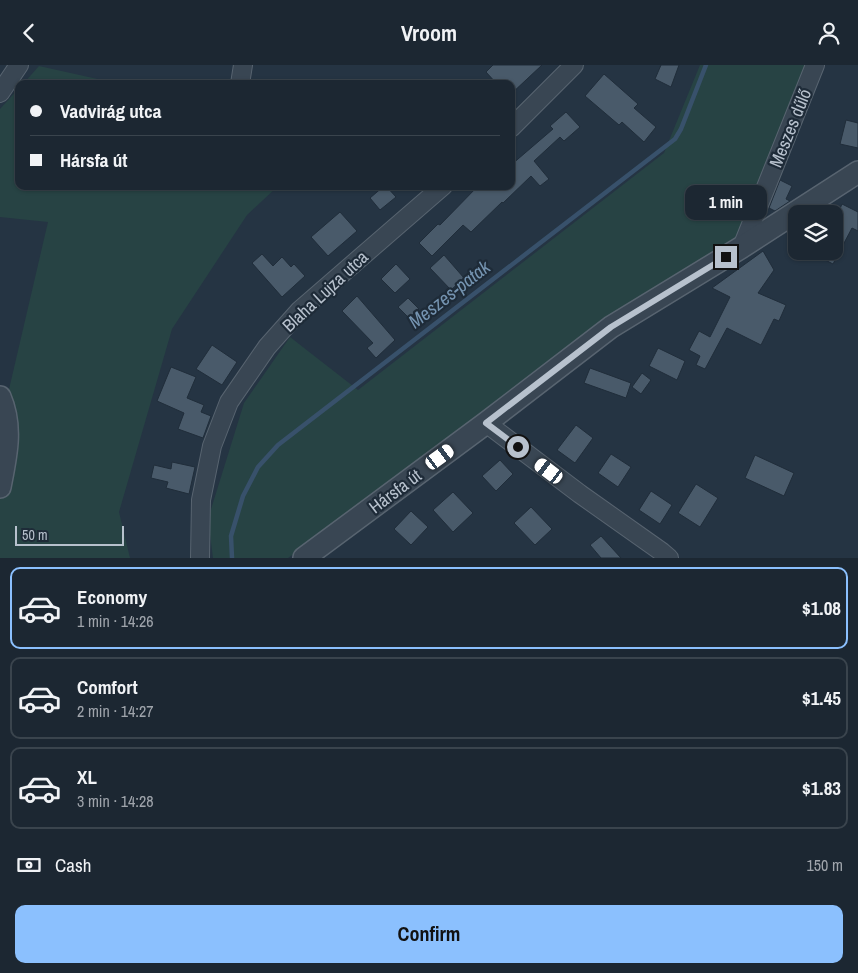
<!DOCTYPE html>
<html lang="en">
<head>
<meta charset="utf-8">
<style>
  :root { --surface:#1c2732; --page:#29333e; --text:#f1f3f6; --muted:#a0a5ac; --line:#3a444d; --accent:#8bc0fe }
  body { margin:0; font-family:"Archivo Narrow",sans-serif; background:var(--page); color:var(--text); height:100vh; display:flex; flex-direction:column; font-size:19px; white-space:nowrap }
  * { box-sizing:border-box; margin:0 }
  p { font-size:16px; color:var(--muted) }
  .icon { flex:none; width:28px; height:28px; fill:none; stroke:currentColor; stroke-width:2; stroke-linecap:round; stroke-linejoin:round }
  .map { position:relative; height:493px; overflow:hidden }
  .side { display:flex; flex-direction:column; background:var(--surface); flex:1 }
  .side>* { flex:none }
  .top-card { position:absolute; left:15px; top:15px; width:500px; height:110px; border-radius:10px; box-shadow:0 1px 4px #0004,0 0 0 1px var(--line); display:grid; align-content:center; height:110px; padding:0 15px; background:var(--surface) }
  .buttons { position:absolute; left:788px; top:140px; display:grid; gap:10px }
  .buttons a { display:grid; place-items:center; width:55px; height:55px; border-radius:10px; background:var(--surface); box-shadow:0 1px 4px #0004,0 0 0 1px var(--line); font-size:25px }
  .scale { position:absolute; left:15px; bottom:12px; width:109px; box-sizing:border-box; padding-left:5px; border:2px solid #b7c1cd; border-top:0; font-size:14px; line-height:18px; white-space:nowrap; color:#b7c1cd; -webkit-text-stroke:4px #1e2b38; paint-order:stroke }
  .end { position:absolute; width:22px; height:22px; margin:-11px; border:6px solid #b7c1cd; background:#111; box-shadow:0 0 0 2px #111 }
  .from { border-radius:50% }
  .bubble { position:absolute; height:35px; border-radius:10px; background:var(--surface); box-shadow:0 1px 4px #0004,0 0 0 1px var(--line); font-size:16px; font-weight:800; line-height:35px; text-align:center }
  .car { position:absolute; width:15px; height:30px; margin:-15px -8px; border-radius:6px; box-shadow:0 0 4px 1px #0007; background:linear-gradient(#fff 24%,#345 0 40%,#fff 0 76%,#345 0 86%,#fff 0) }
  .top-card b { display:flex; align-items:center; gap:18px; height:48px; font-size:19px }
  .top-card b+b { border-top:1px solid var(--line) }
  .top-card i { width:12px; height:12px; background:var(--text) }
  ul { padding:9px 0 0; list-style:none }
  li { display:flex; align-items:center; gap:15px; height:82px; margin:0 10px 8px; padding:0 5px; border:2px solid var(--line); border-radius:10px }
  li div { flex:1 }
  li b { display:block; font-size:19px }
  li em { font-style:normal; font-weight:800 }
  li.on { border-color:var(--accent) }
  li>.icon { width:45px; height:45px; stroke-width:1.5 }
  .pay { display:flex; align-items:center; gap:12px; height:55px; padding:0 15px; font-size:19px }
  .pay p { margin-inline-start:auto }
  .primary-button { display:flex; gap:10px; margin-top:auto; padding:10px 15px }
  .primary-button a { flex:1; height:58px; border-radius:10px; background:var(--accent); color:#111; font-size:20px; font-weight:800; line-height:58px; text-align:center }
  header { display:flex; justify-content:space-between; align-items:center; height:65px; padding:0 15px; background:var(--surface); font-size:22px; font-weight:800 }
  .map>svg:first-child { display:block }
  .green { fill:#274344 }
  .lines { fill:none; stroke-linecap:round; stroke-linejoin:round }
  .stream { stroke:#38516b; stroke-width:4.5 }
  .building { fill:#495a6a; stroke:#202d3a }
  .minor-casing { stroke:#586470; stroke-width:20 }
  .tertiary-casing { stroke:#586470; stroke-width:24 }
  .minor { stroke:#394653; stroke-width:18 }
  .tertiary { stroke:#394653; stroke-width:21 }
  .route { stroke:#b7c1cd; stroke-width:6 }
  .labels { text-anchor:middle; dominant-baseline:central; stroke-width:4.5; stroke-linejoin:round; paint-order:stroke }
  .street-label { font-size:18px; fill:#b7c1cd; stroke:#1e2b38 }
  .water-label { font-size:19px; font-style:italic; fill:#7594b1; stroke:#1e2b38 }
</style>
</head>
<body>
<header><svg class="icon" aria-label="back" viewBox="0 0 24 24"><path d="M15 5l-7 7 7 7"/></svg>Vroom<svg class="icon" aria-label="person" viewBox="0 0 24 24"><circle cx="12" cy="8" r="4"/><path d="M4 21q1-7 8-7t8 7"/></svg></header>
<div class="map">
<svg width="858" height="493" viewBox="0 0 858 493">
  <rect width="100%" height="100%" fill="#253443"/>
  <path class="green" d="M 700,0 L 813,0 L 736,180 L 288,493 L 213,493 L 208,454 L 244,338 L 290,272 L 358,325 L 664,88 Z
    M 39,1 L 120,19 L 23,19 Z
    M 19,23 L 19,121 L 278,121 L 247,150 L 172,264 L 119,447 L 130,493 L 0,493 L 0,363 L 48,157 L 0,152 L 0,44 Z"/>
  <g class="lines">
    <path class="stream" d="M 232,493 L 231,471 L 243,431 L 258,402 L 278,380 L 675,74 L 681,64 L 706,0"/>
  </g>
  <path class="building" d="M 493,0 L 542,0 L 511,29 L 511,19 L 497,19 L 486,7 Z
    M 661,0 L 679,0 L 671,22 L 655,14 Z
    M 604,9 L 638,39 L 634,43 L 656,62 L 644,77 L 622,57 L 619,60 L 585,31 Z
    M 566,47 L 580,62 L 564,76 L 560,72 L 534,96 L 549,114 L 540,121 L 531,111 L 503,138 L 502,137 L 471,167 L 463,160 L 432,191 L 419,178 L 438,159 L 440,160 L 478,121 L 511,121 L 511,100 L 553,64 L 550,61 Z
    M 846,55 L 858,58 L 858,83 L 840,79 Z
    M 780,115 L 792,121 L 786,134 L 790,136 L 775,146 L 769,143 Z
    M 384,121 L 386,121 L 396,132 L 380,145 L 370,133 Z
    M 842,139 L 858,147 L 858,166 L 852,163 L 833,199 L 808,186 L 834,186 L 834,157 Z
    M 340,147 L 357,166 L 328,191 L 311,172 Z
    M 763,186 L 774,205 L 758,228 L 786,240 L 779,256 L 774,254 L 761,280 L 727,263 L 705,304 L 696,300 L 700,291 L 689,285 L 699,266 L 710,272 L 730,232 L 712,223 Z
    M 262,189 L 273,201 L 282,192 L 291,202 L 294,199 L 305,211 L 282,232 L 252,198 Z
    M 444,190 L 464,213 L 451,225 L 430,203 Z
    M 396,199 L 410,214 L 395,228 L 381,214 Z
    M 357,231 L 395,275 L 376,293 L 367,283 L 373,278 L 342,246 Z
    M 408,233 L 419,244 L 409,253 L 398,242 Z
    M 212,280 L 237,297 L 222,320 L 196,304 Z
    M 658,283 L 685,296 L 677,315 L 649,301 Z
    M 171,302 L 196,312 L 187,333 L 204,340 L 201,347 L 211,351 L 203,373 L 178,364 L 184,348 L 157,336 Z
    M 590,303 L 631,318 L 626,333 L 584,318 Z
    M 642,308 L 651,315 L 641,329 L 632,322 Z
    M 576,360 L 593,373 L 575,398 L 557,385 Z
    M 611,389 L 631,402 L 618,422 L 598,408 Z
    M 755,390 L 794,408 L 784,431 L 745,413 Z
    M 500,395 L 513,409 L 496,426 L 482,411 Z
    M 172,397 L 195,402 L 189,429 L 166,423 L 168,417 L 151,413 L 154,400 L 171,404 Z
    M 696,419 L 718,433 L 700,462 L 678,448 Z
    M 651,426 L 672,440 L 660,459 L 639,445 Z
    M 453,427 L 473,448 L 453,467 L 433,445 Z
    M 531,442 L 552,464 L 535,480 L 514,458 Z
    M 411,446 L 428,462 L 411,480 L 394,464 Z
    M 601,471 L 621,493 L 601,493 L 590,480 Z"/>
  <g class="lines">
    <defs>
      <path id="minor" d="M 240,19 L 243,0
        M 0,28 L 19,0
        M 511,63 L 574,0
        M 742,182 L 815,0
        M 486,358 L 580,429 L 662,487 L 669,493
        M 200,493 L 201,435 L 212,381 L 229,337 L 267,282 L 300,245 L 443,121"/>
      <path id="tertiary" d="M 0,332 C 13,362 6,391 0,422
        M 304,493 L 486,358 L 611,262 L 742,182 L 858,107"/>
    </defs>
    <use href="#minor" class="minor-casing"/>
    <use href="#tertiary" class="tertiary-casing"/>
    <use href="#minor" class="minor"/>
    <use href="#tertiary" class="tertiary"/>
  </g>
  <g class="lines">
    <path class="route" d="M 518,382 L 486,358 L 611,262 L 726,192"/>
  </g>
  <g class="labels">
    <g class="street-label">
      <text transform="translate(790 63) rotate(-68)">Meszes dűlő</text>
      <text transform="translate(325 226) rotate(-43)">Blaha Lujza utca</text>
      <text transform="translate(395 426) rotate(-37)">Hársfa út</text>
    </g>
    <g class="water-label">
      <text transform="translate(449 229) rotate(-38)">Meszes-patak</text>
    </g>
  </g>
</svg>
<div class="buttons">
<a><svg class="icon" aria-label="layers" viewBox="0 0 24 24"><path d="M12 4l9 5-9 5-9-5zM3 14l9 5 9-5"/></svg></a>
</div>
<div class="scale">50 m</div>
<i class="end from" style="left:518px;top:382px"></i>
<i class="end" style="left:726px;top:192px"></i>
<div class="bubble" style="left:685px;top:120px;width:82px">1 min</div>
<i class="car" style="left:440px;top:392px;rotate:54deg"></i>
<i class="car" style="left:549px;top:406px;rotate:307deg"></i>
<div class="top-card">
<b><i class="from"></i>Vadvirág utca</b>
<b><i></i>Hársfa út</b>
</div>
</div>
<section class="side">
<ul>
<li class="on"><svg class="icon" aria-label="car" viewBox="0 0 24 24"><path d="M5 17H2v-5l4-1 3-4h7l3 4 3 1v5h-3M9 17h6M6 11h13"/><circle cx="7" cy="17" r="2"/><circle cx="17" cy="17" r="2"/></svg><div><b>Economy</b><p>1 min · 14:26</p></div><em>$1.08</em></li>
<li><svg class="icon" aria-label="car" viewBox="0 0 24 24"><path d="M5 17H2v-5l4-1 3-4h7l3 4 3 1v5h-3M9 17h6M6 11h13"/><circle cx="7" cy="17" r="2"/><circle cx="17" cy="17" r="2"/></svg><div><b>Comfort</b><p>2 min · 14:27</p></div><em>$1.45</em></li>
<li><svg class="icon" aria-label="car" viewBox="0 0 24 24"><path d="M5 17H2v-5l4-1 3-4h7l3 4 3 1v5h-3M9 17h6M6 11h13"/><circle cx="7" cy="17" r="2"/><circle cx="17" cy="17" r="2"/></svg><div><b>XL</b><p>3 min · 14:28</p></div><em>$1.83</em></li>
</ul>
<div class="pay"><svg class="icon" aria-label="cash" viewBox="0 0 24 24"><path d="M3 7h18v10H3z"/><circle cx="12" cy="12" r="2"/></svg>Cash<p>150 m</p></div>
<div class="primary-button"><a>Confirm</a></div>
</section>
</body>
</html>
